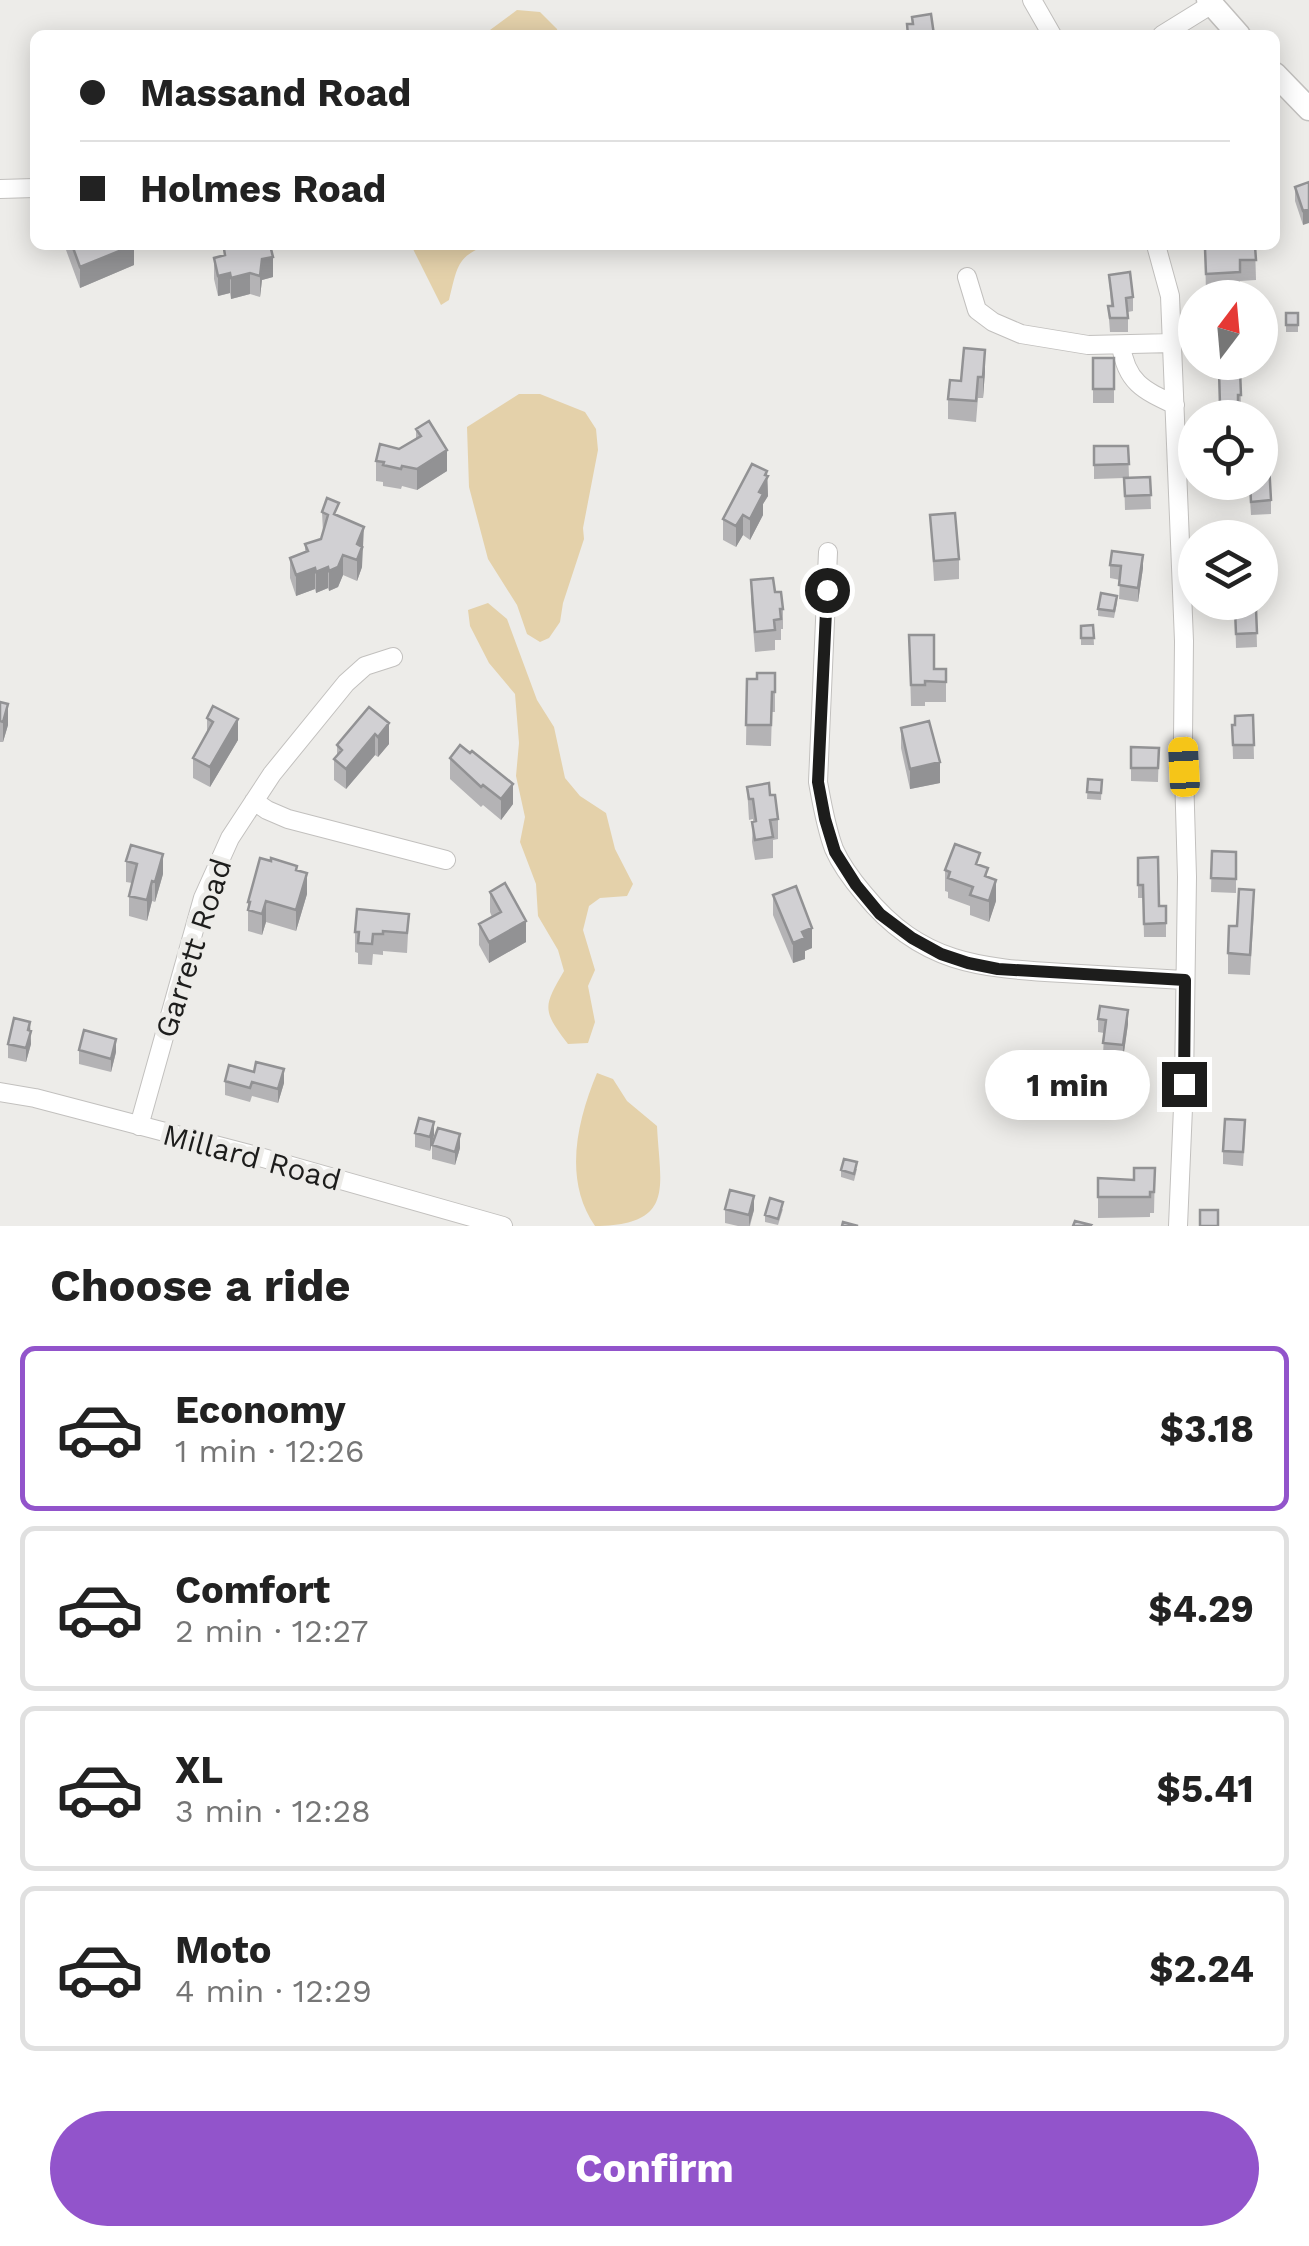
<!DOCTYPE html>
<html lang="en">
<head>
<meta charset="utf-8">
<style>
  :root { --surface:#fff; --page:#f2f2f2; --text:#222; --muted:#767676; --line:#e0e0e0; --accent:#9254cb }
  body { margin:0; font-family:"Work Sans",sans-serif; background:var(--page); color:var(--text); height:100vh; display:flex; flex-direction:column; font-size:38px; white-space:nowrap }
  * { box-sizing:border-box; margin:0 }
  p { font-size:32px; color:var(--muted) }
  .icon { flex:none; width:55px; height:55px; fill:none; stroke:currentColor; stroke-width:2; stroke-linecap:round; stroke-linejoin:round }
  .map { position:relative; height:1226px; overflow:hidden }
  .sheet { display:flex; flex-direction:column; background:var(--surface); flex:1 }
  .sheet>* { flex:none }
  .hud { position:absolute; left:30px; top:30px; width:1250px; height:220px; border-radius:15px; box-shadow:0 5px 25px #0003; display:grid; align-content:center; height:220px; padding:0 50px; background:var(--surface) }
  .needle { width:65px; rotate:16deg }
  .controls { position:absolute; left:1178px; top:280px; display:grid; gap:20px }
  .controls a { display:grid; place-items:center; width:100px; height:100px; border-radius:50%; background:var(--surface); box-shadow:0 5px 25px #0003; font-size:50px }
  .end { position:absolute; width:45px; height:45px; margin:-22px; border:12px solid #1d1d1c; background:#fff; box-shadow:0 0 0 5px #fff }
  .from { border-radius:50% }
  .bubble { position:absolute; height:70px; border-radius:35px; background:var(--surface); box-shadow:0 5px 25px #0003; font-size:32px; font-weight:700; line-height:70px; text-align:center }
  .car { position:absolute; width:30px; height:60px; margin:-30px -15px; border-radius:12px; box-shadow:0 0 8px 2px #0007; background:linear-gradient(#f5c518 24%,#345 0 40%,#f5c518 0 76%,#345 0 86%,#f5c518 0) }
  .hud b { display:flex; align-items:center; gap:35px; height:95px; font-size:38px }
  .hud b+b { border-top:2px solid var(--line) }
  .hud i { width:25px; height:25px; background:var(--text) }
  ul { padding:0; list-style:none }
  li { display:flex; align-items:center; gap:30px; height:165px; margin:0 20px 15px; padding:0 30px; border:5px solid var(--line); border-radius:15px }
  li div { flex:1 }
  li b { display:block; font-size:38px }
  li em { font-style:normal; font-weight:700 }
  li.active { border-color:var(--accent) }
  li>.icon { width:90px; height:90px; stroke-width:1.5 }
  h2 { padding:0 50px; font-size:45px; line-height:120px }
  .button { display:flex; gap:20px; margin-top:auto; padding:20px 50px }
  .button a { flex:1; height:115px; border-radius:60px; background:var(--accent); color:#fff; font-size:40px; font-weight:700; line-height:115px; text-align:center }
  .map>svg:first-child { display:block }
  .green { fill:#e4d1aa }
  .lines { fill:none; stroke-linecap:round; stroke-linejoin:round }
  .minor-casing { stroke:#c2c0be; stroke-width:20 }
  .major-casing { stroke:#c2c0be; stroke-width:25 }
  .minor { stroke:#fff; stroke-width:18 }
  .major { stroke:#fff; stroke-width:22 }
  .wall { fill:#b4b3b5 }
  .shaded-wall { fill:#929294 }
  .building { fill:#d1d0d3; stroke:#929294; stroke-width:2.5 }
  .route { stroke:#1d1d1c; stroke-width:12 }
  .labels { text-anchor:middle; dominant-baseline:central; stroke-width:10; stroke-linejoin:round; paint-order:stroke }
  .street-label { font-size:30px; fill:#1d1d1c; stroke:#edece9 }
</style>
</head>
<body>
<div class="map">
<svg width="1309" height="1226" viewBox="0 0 1309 1226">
  <rect width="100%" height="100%" fill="#edece9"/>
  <path class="green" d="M 517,10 L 540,12 L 557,29 L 558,35 L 489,35 L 490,30 Z
    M 411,245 L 489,245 C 456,255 457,269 449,300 L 441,305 Z
    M 519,394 L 540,394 L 585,412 L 596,429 L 598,450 L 583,528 L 584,539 L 563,603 L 560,622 L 549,638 L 540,642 L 527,634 L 517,605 L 488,559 L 469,487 L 467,427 Z
    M 488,603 L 507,619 L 537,700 L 554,727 L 565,778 L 580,796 L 606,813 L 615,849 L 633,884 L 627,896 L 600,898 L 589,906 L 583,930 L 595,970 L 588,986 L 595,1022 L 588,1043 L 568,1044 C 542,1010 543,1007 564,971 L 558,950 L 538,916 L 536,884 L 520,842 L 525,817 L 516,776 L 519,743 L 515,694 L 489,663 L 470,626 L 468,610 Z
    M 597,1073 L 613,1079 L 627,1101 L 657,1126 C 660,1187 676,1225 595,1226 C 563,1180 577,1121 597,1073 Z"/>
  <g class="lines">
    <defs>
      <path id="minor" d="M 1032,0 L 1052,35
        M 1162,35 L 1212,4
        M 0,189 L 35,188
        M 1156,245 L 1170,296 L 1184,641 L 1183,739 L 1187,877 L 1184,1084 L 1178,1226
        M 967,277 L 977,310 L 993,322 L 1021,334 L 1088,345 L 1173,343
        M 1121,345 C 1126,382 1143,390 1175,405
        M 828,552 L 818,782 C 822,804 826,828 834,849 C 841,865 853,881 864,894 C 921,964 979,968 1063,973 C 1103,975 1144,978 1185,980
        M 254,801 L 267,810 L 288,819 L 446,860
        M 0,1092 L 35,1098 L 249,1154 L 503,1226
        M 139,1126 L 203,898 L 230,838 L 272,774 L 346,683 L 365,666 L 393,657"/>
      <path id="major" d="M 1208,0 L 1239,35
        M 1275,74 L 1309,109"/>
    </defs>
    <use href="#minor" class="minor-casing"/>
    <use href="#major" class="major-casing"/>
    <use href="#minor" class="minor"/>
    <use href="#major" class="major"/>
  </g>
  <path class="wall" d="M 1309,182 L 1303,225 L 1295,201 L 1295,187 Z
    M 66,245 L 134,245 L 134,265 L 80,288 L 66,250 Z
    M 232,245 L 273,277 L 262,280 L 260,297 L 250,294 L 231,299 L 230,293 L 218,296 L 214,279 L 214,258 L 224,256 L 224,249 L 232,247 Z
    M 1255,246 L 1256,280 L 1240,281 L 1240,293 L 1206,294 L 1205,248 Z
    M 1109,275 L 1133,297 L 1133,311 L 1128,312 L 1128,332 L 1110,332 L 1108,306 L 1111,306 Z
    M 1286,313 L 1298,313 L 1298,332 L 1286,332 Z
    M 1093,358 L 1114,358 L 1114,403 L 1093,403 Z
    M 1240,370 L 1241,409 L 1238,409 L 1238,418 L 1220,418 L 1219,371 Z
    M 985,371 L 983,398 L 978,398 L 976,422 L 948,419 L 948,399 L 961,381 Z
    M 416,429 L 447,471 L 417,490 L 402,486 L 401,489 L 383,486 L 383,482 L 376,481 L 376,461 L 416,439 Z
    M 1094,446 L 1128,446 L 1129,478 L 1150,477 L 1151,509 L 1125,510 L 1124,478 L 1094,479 Z
    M 767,471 L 768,496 L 763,504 L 763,515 L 750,540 L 743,535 L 736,547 L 723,540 L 723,519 Z
    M 1249,482 L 1260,482 L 1271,500 L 1271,514 L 1251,515 Z
    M 322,512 L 339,516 L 364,547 L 362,551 L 362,567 L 357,581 L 343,575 L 338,587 L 329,591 L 328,588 L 316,593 L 315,589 L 296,596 L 290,578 L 290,558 L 305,552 L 305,544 L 321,539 L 323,533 Z
    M 930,515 L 959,559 L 959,579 L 934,581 Z
    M 1110,565 L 1143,568 L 1138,602 L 1119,599 L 1120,580 L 1110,578 Z
    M 751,580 L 775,592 L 783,609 L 783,629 L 781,629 L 781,640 L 775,640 L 775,650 L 755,652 L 751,600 Z
    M 1117,603 L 1114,618 L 1098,616 L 1098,609 Z
    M 1235,609 L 1256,609 L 1257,647 L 1236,648 Z
    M 1093,625 L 1094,645 L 1081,645 L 1081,626 Z
    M 909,635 L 934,669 L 946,669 L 946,702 L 925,702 L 925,706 L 911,706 Z
    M 775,673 L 775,712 L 772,712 L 771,746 L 746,745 L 747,679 L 757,679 Z
    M 0,702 L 8,725 L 3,742 L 0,742 Z
    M 369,707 L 389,744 L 378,757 L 375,755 L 346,789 L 334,780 L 334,759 L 337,756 L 337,745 Z
    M 1253,715 L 1254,759 L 1233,759 L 1232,725 Z
    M 207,718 L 238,740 L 210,787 L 193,778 L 193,758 L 207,733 Z
    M 901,728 L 940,783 L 910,789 L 901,748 Z
    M 1131,747 L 1159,748 L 1158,782 L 1131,781 Z
    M 450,758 L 513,804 L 501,820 L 483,805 L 481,807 L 450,779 Z
    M 1088,779 L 1102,780 L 1101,800 L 1087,799 Z
    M 747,787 L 770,795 L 778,819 L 778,839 L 773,840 L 773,858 L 755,860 L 752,842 L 753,822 L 753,819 L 749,820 Z
    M 1212,851 L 1236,852 L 1236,893 L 1211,892 Z
    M 163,854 L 163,874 L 155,902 L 152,901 L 147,921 L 129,916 L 129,896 L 132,883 L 126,882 L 126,861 Z
    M 1138,858 L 1159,906 L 1166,906 L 1166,937 L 1144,937 L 1143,898 L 1138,898 Z
    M 271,861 L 297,870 L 307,894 L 296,931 L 266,922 L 262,935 L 248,931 L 248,902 Z
    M 980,865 L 988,877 L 996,901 L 989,922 L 970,915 L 970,906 L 948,898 L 948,892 L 945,891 L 945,870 Z
    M 490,892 L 526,942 L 489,963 L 479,945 L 479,924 L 492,917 L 490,912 Z
    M 773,895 L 812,948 L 805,951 L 805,959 L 793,963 L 773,915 Z
    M 1254,911 L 1250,975 L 1228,974 L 1228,953 L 1237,926 Z
    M 409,914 L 407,953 L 383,951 L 383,955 L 373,954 L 372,965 L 358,964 L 358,953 L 355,952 L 355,932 Z
    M 1098,1019 L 1128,1024 L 1123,1059 L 1103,1056 L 1104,1033 L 1098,1032 Z
    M 30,1030 L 31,1044 L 26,1062 L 8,1058 L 8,1044 Z
    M 79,1050 L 116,1052 L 111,1072 L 79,1064 Z
    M 225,1081 L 284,1083 L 278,1103 L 252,1096 L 250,1102 L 225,1095 Z
    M 1093,1087 L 1116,1090 L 1106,1108 L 1093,1101 Z
    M 415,1133 L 434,1135 L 430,1151 L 415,1147 Z
    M 1245,1134 L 1243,1166 L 1223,1164 L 1223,1151 Z
    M 432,1145 L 460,1148 L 455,1165 L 432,1159 Z
    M 1155,1168 L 1154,1213 L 1150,1213 L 1150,1217 L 1098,1218 L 1098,1178 L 1134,1180 Z
    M 857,1169 L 854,1181 L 841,1177 L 841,1170 Z
    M 725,1209 L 754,1210 L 750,1226 L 738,1226 L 725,1223 Z
    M 783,1209 L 778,1225 L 765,1222 L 765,1215 Z"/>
  <path class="shaded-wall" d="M 1309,209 L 1309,223 L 1303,225 L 1303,211 Z
    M 134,245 L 134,265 L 80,288 L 80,267 Z
    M 273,257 L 273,277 L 262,280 L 260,297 L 260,276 L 262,259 Z
    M 230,273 L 230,293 L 218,296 L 218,276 Z
    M 250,273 L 250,294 L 231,299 L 231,278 Z
    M 985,350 L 985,371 L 983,398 L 983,377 Z
    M 447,450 L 447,471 L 417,490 L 417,469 Z
    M 767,471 L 768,496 L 763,504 L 763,515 L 750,540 L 750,519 Z
    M 743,515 L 743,535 L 736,547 L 736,526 Z
    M 364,527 L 362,567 L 357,581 L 357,544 Z
    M 343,555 L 343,575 L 338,587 L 329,591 L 329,571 Z
    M 1143,555 L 1143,568 L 1138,602 L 1138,588 Z
    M 328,567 L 328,588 L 316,593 L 316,572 Z
    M 315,568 L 315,589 L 296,596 L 296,575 Z
    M 8,704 L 8,725 L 3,742 L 3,722 Z
    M 238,719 L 238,740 L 210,787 L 210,767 Z
    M 389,723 L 389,744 L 378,757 L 378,737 Z
    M 375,734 L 375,755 L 346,789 L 346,769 Z
    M 940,762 L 940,783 L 910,789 L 910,769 Z
    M 513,784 L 513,804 L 501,820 L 501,799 Z
    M 163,854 L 163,874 L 155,902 L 155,882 Z
    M 307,873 L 307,894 L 296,931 L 296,910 Z
    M 996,880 L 996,901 L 989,922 L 989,901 Z
    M 152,881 L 152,901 L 147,921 L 147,900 Z
    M 266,901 L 266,922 L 262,935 L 262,914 Z
    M 526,921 L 526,942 L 489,963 L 489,942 Z
    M 812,928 L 812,948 L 805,951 L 805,959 L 793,963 L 793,943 L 802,932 Z
    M 1128,1010 L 1128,1024 L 1123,1059 L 1123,1045 Z
    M 30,1022 L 31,1044 L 26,1062 L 26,1048 Z
    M 116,1039 L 116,1052 L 111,1072 L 111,1059 Z
    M 284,1069 L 284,1083 L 278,1103 L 278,1089 Z
    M 1116,1076 L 1116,1090 L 1106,1108 L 1106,1094 Z
    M 434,1122 L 434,1135 L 430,1151 L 430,1137 Z
    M 460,1134 L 460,1148 L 455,1165 L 455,1152 Z
    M 754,1196 L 754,1210 L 749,1226 L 749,1215 Z"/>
  <path class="building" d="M 931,14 L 934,35 L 908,35 L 907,24 L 913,24 L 912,17 Z
    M 1309,182 L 1309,209 L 1303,211 L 1295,187 Z
    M 72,245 L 134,245 L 80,267 Z
    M 233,245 L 270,245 L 273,257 L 262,259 L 260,276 L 250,273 L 231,278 L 230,273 L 218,276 L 214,258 L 225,255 L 224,249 L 233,247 Z
    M 1255,246 L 1256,260 L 1240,260 L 1240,272 L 1206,274 L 1205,248 Z
    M 1130,272 L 1133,297 L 1126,298 L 1128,318 L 1110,318 L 1108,306 L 1113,306 L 1109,275 Z
    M 1286,313 L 1298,313 L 1298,325 L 1286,325 Z
    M 964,348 L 985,350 L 983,377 L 978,377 L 976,401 L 948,399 L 950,380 L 961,381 Z
    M 1093,358 L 1114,358 L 1114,389 L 1093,389 Z
    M 1240,370 L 1241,395 L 1238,395 L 1238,405 L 1220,405 L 1219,371 Z
    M 429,421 L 447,450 L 417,469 L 402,466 L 401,469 L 383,465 L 384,462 L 376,461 L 380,444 L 399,449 L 421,436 L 416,429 Z
    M 1094,446 L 1128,446 L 1129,464 L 1094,465 Z
    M 752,464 L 767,471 L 765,475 L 768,476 L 759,492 L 763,494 L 750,519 L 743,515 L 736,526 L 723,519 Z
    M 1269,464 L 1271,500 L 1251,502 L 1250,482 L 1260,482 L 1260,465 Z
    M 1150,477 L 1151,495 L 1125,496 L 1124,478 Z
    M 327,498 L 339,503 L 334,514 L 364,527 L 357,544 L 362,547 L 357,560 L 343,555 L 338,567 L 329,571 L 328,567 L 316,572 L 315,568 L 296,575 L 290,558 L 308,551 L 305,544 L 321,539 L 328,515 L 322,512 Z
    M 955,513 L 959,559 L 934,561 L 930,515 Z
    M 1112,551 L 1143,555 L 1138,588 L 1119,585 L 1121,566 L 1110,565 Z
    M 773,578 L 775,592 L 781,592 L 783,609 L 780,609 L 781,619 L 774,620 L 775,630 L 755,632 L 751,580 Z
    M 1101,593 L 1117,596 L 1114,611 L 1098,609 Z
    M 1235,609 L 1256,609 L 1257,633 L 1236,634 Z
    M 1093,625 L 1094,638 L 1081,638 L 1081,626 Z
    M 909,635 L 934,635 L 934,669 L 946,669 L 946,682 L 925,681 L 925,685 L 911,685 Z
    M 757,673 L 775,673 L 775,692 L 772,692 L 771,725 L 746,725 L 747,679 L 757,679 Z
    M 0,702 L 8,704 L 3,722 L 0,721 Z
    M 213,706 L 238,719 L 210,767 L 193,758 L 213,722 L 207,718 Z
    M 369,707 L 389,723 L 378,737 L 375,734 L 346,769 L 334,759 L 342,750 L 337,745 Z
    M 1253,715 L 1254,745 L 1233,745 L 1232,725 L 1235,725 L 1235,716 Z
    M 929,721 L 940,762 L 910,769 L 901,728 Z
    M 460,745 L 470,753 L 472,751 L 513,784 L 501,799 L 483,785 L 481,787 L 450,758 Z
    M 1131,747 L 1159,748 L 1158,768 L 1131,768 Z
    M 1088,779 L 1102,780 L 1101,793 L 1087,792 Z
    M 769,783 L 770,795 L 775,795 L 778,819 L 770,820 L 773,837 L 755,840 L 752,822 L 756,821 L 753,799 L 749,799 L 747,787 Z
    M 955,844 L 980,853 L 976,864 L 988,868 L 985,876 L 996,880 L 989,901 L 970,895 L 973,887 L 948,878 L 950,872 L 945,870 Z
    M 131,845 L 163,854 L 155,882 L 152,881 L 147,900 L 129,896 L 137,864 L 126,861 Z
    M 1212,851 L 1236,852 L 1236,879 L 1211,878 Z
    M 1158,857 L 1159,906 L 1166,906 L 1166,923 L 1144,924 L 1143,885 L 1138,885 L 1138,858 Z
    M 260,858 L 271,861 L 271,858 L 297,866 L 296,870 L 307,873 L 296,910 L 266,901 L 262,914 L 248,910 L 250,902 L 248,902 Z
    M 505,883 L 526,921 L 489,942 L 479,924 L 501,912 L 490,892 Z
    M 796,886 L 812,928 L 802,932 L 805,938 L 793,943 L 773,895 Z
    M 1239,889 L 1254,890 L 1250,955 L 1228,953 L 1229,926 L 1237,926 Z
    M 357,909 L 409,914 L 407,933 L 383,931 L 383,934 L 373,934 L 372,944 L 358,943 L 359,932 L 355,932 Z
    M 1100,1006 L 1128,1010 L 1123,1045 L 1103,1043 L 1106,1020 L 1098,1019 Z
    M 14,1018 L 30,1022 L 28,1030 L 31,1031 L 26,1048 L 8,1044 Z
    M 84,1030 L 116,1039 L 111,1059 L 79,1050 Z
    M 256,1062 L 284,1069 L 278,1089 L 252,1082 L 250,1088 L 225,1081 L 229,1065 L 254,1072 Z
    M 1102,1069 L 1116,1076 L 1106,1094 L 1093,1087 Z
    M 419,1118 L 434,1122 L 430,1137 L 415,1133 Z
    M 1225,1119 L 1245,1120 L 1243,1152 L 1223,1151 Z
    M 438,1128 L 460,1134 L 455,1152 L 432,1145 Z
    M 844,1159 L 857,1162 L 854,1174 L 841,1170 Z
    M 1134,1168 L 1155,1168 L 1154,1192 L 1150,1192 L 1150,1197 L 1098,1197 L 1098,1178 L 1134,1180 Z
    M 730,1190 L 754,1196 L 749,1215 L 725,1209 Z
    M 770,1198 L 783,1202 L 778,1219 L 765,1215 Z
    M 1200,1210 L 1218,1210 L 1218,1226 L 1200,1226 Z
    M 1075,1221 L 1091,1225 L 1090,1226 L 1073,1226 Z
    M 843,1222 L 858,1226 L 842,1226 Z"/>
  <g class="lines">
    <path class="route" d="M 827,590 L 818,782 L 825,819 L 835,852 L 856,885 L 880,914 L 912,938 L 941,954 L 968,963 L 998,969 L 1185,980 L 1184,1084"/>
  </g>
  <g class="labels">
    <g class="street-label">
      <text transform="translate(193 948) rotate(-72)">Garrett Road</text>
      <text transform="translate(252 1157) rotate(15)">Millard Road</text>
    </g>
  </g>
</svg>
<div class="controls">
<a><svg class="needle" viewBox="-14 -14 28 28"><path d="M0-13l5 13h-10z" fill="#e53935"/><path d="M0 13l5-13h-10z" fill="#767676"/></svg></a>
<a><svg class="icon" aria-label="locate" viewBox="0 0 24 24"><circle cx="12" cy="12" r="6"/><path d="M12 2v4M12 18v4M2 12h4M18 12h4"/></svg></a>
<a><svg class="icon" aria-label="layers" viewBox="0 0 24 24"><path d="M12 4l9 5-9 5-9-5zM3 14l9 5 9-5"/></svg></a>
</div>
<i class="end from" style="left:827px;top:590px"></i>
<i class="end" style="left:1184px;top:1084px"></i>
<div class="bubble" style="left:985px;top:1050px;width:165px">1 min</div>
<i class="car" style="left:1184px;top:767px;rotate:357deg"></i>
<div class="hud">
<b><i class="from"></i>Massand Road</b>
<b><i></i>Holmes Road</b>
</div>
</div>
<section class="sheet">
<h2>Choose a ride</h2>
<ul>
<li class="active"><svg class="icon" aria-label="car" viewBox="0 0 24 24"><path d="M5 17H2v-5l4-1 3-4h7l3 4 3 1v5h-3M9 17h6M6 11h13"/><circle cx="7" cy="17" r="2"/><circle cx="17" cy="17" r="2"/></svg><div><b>Economy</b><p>1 min · 12:26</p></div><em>$3.18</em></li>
<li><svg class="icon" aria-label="car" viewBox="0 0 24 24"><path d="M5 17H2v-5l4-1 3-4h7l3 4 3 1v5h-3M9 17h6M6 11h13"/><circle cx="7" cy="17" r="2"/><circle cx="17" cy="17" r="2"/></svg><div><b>Comfort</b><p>2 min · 12:27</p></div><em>$4.29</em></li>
<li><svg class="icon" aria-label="car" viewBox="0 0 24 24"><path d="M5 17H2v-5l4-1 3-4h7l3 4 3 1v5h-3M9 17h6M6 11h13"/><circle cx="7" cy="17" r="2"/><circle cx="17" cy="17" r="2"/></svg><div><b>XL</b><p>3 min · 12:28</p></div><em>$5.41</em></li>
<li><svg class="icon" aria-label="car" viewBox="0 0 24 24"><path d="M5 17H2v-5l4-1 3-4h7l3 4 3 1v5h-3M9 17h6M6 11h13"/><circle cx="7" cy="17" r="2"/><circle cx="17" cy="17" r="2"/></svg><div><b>Moto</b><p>4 min · 12:29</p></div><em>$2.24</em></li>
</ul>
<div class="button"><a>Confirm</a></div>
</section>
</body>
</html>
